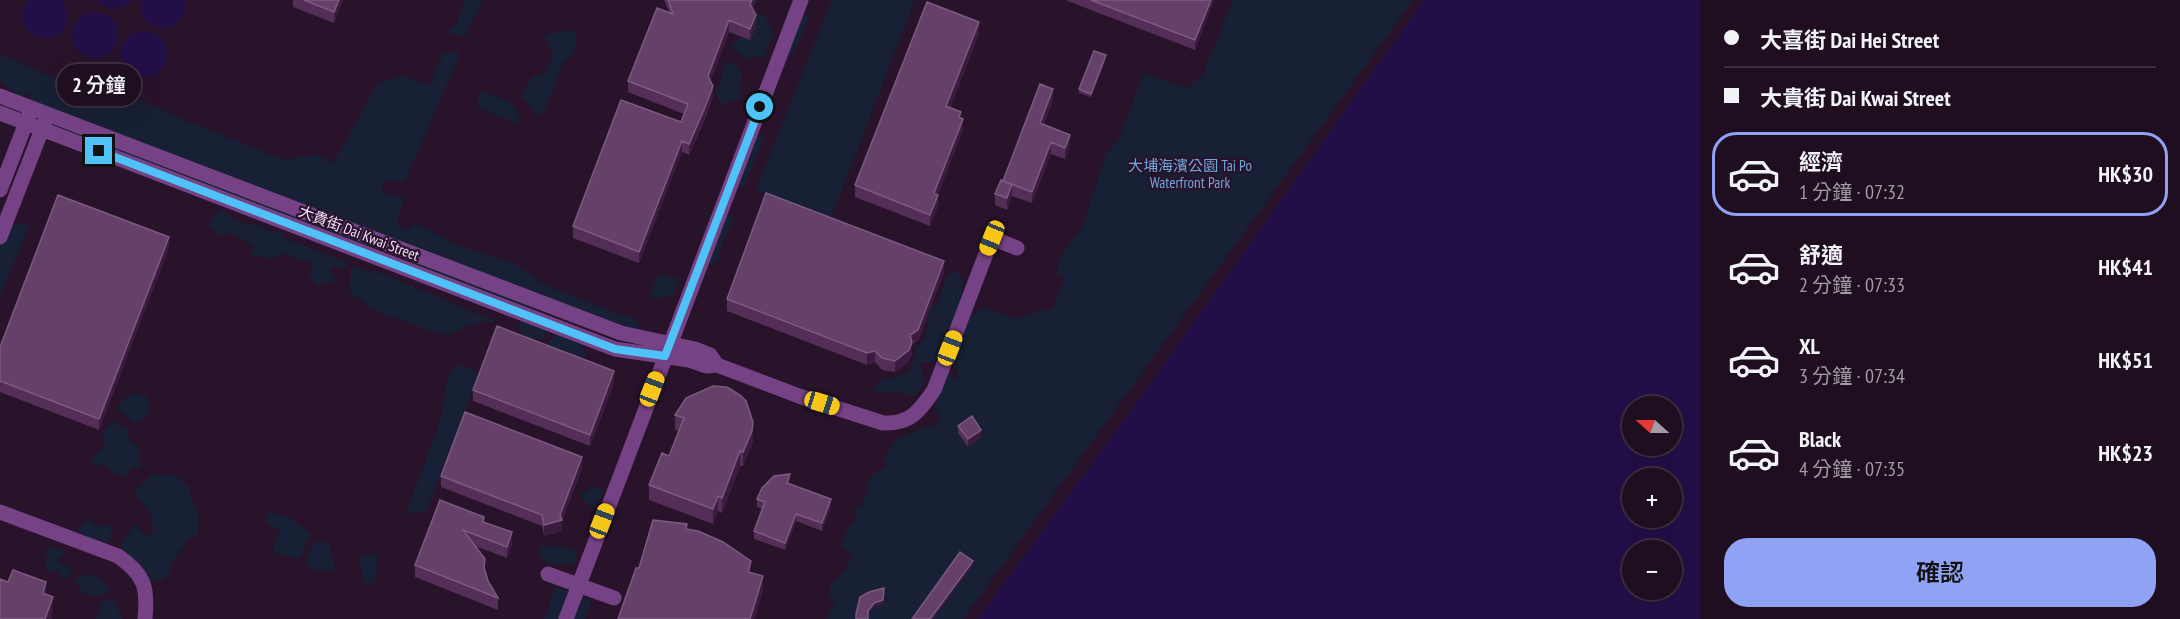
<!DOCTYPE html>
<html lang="zh-TW">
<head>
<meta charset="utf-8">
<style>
  :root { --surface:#1e0e20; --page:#261729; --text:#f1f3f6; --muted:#a19ca5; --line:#3c2e3e; --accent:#90a2f3 }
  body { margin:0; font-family:"PT Sans Narrow","Noto Sans TC",sans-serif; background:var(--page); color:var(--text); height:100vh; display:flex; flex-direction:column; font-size:22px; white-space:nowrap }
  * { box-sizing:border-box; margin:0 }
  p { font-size:20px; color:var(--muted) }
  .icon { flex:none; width:33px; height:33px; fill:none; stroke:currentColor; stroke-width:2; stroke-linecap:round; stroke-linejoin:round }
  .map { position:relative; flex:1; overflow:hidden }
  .drawer { display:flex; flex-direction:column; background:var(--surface); width:480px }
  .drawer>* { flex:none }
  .top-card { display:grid; align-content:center; height:132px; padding:0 24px; background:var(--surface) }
  .needle { width:39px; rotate:291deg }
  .buttons { position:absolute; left:1622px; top:396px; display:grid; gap:12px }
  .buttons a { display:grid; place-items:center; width:60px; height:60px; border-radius:50%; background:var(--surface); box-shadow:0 6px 24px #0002,0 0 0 2px var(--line); font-size:30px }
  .end { position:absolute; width:27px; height:27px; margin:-14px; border:8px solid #4fc3f7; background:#111; box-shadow:0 0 0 3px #111 }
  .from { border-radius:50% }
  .bubble { position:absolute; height:42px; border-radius:21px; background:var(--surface); box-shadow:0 6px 24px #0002,0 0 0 2px var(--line); font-size:20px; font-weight:600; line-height:42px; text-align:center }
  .car { position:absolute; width:18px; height:36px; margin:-18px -9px; border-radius:8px; box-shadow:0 0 4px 2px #0007; background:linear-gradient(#f5c518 24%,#345 0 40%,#f5c518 0 76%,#345 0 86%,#f5c518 0) }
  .top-card b { display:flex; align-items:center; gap:21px; height:57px; font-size:22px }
  .top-card b+b { border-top:2px solid var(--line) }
  .top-card i { width:15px; height:15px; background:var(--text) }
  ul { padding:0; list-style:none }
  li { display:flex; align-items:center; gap:18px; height:84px; margin:0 12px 9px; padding:0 12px; border:3px solid transparent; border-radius:24px }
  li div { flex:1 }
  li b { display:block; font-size:22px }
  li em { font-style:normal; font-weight:600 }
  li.current { border-color:var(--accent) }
  li>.icon { width:54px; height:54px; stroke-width:1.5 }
  .button { display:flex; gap:12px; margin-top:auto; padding:12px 24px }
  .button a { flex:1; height:69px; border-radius:24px; background:var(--accent); color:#111; font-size:24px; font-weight:600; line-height:69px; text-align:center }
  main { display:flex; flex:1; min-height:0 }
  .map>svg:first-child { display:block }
  .green { fill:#172034 }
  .water { fill:#230f48; fill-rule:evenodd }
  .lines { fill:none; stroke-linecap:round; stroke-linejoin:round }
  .minor { stroke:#764286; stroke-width:15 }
  .wall { fill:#532e57 }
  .shaded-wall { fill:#3b1b3e }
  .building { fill:#654169; stroke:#7c5a80; stroke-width:1.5 }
  .route { stroke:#4fc3f7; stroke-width:8 }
  .labels { text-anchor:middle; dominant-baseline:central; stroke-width:4.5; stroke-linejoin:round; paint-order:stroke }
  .park-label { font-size:15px; fill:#6fa7da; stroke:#28132b }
  .street-label { font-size:15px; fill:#f8dffd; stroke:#28132b }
</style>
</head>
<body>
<main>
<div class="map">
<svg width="1700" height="619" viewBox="0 0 1700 619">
  <rect width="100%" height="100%" fill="#28132b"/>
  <path class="green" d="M 464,0 L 483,0 L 465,36 L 450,34 L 450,27 L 457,25 C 457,16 464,9 464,0 Z
    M 832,0 L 915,0 L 831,218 L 756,190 Z
    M 1233,0 L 1413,0 L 963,619 L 827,619 L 835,599 L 829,597 L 831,584 L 847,568 L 852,553 L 841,548 L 847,530 L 855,520 L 855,506 L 861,506 L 868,489 L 868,480 L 875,473 L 885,468 L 885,457 L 897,439 L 924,428 L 929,432 L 924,425 L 932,429 L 941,418 L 935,409 L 941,385 L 949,371 L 956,380 L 959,372 L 955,367 L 952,326 L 984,308 L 1017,319 L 1037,311 L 1052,310 L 1065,277 L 1057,275 L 1059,258 L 1083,226 L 1106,153 L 1118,141 L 1144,73 L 1187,88 L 1203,74 Z
    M 755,14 L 765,15 L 773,34 L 764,57 L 743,58 L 731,46 L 739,38 L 752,35 Z
    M 802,14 L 810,18 L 793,55 L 777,56 Z
    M 567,30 L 577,33 L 574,53 L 562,65 L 545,111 L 537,117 L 521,94 L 533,76 L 545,73 L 553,55 L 544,35 Z
    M 461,52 L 405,181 L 383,181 L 382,193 L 404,198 L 397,224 L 404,231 L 416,223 L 457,245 L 517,265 L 546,285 L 621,315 L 636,318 L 641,336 L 540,304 L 517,309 L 417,272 L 402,246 L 388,242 L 356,252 L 52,138 L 42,115 L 26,108 L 30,92 L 21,98 L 0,80 L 0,54 L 46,74 L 103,90 L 128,94 L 179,118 L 285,160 L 318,154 L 333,163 L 378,83 L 403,75 L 429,86 L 444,53 Z
    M 733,62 L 742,73 L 739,99 L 721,104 L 715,92 L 722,80 L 723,64 Z
    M 480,91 C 501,99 517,99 521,124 L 477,108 Z
    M 753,135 L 765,135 L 746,183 L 738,190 L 725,180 Z
    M 222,209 C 232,220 245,227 260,224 L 271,234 L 281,231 L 284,238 L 349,263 L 343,269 L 333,266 L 329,269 L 336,281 L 317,285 L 309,275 L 313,264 L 282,253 L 272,259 L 249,254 L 255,247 L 231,233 L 218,236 L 209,226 L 211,219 Z
    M 727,212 L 734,221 C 728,229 719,250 719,260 L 711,265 L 700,254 L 705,242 L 701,233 L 711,223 L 709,214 Z
    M 10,224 L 30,224 L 0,297 L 0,240 Z
    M 351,267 L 381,273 L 495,321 L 473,323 L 449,335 L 428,330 L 376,311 L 350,293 Z
    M 956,270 L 964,282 L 957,314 L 935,361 L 920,363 L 925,383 L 913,397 L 901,392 L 875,392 L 871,389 L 885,379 L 908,373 L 916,354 L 916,348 L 924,338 L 929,324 L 922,318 L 928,304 L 940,305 C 939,293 944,276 956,270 Z
    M 659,274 L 679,279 L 674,295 L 652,299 L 653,286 Z
    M 522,320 L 546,330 L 543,339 L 527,338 L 518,330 Z
    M 558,331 L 580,341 L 586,357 L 575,362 L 544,348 Z
    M 458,363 L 479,373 L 427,510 L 406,514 L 442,415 L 447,380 Z
    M 135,393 L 146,396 L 150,401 L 146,418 L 134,424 L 116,407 L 125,398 Z
    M 113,421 L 131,431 L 126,438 L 139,448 L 141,469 L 132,467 L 128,475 L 117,476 L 104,465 L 92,465 L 92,459 L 105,442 L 101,436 Z
    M 152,474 L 177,476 L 190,488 L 189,493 L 199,517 L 198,538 L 191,536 L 172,562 L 169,574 L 160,581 L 149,580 L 139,563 L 115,550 L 121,548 L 121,542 L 135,524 L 147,536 L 153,533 L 152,517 L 134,493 Z
    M 593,486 L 603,491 L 597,508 L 586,504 L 580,495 Z
    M 270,512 L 288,517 L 310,533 L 299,559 L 272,552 L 280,531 L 268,524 L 265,515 Z
    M 88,518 L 98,526 L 112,526 L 110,541 L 100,546 L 77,530 Z
    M 313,542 L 329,542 L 335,570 L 312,570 L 306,561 Z
    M 539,546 L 562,547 L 577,551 L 574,564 L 551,565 L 541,558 Z
    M 51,547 L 66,552 L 59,559 L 60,564 L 67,565 L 73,573 L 63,580 L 55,570 L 47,573 L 45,562 L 48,559 L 44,553 Z
    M 378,554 L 375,584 L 364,583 L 359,555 Z
    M 86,574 L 99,578 L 111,590 L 98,597 L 82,593 L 75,580 L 79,577 Z
    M 556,587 L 592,600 L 585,619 L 544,619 Z
    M 114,600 L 122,619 L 96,619 L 103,601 Z"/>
  <path class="water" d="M 29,0 L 61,0 C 67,7 69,14 67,22 C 57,56 4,31 29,0 Z
    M 96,0 L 132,0 C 121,12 107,11 96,0 Z
    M 141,0 L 185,0 C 188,38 137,37 141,0 Z
    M 1424,0 L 1700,0 L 1700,619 L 978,619 L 1137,402 ZM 1632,406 L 1671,406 L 1671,446 L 1632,446 ZM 1632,478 L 1671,478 L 1671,518 L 1632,518 ZM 1632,550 L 1671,550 L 1671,590 L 1632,590 Z
    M72 35a23 23 0 1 1 46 0a23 23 0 1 1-46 0Z
    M121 54a23 23 0 1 1 46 0a23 23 0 1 1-46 0Z"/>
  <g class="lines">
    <path class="minor" d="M 0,96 L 621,333 L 695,349 L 710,355 L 717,365
      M 0,113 L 615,349 L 689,360 L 706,366 L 717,365 L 799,396 L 883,423 C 910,424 919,412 934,390 L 992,238 L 1017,248
      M 0,190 L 29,115
      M 0,237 L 46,119
      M 0,512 L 118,556 C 145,575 148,587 145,619
      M 548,574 L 614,598
      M 566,619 L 801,0"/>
  </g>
  <path class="wall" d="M 293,0 L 343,0 L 334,23 L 293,7 Z
    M 664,0 L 756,0 L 753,9 L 756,27 L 750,40 L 729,32 L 710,81 L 713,97 L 704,121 L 689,155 L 682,152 L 639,263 L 573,238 L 573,226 L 681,122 L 684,114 L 628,92 L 628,81 L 669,12 Z
    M 1065,0 L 1214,0 L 1195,50 Z
    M 979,34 L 950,108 L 961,118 L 963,130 L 938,195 L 938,206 L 930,226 L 855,197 L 855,185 Z
    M 1106,59 L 1091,97 L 1079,93 L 1079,89 Z
    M 1053,100 L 1044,124 L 1070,146 L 1065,159 L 1051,154 L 1032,203 L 1012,196 L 1007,210 L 995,205 L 995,194 Z
    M 169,248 L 99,430 L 0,392 L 0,347 Z
    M 944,272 L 918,341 L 912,345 L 912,353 L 909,361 L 895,372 L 882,370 L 875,362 L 867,365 L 727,311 L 727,299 Z
    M 614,383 L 590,446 L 473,401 L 473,390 Z
    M 675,415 L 753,437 L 752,445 L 743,466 L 740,466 L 722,513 L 718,511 L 713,524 L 649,500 L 649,485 L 669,456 L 679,431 L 675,430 Z
    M 958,426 L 981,437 L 968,447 L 958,433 Z
    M 582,468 L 562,521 L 562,531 L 544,536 L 542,526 L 441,487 L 441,476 Z
    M 790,481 L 789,484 L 831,507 L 822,531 L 796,521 L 785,550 L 754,539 L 754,531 L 762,509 L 757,507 L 757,499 Z
    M 440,500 L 484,522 L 512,544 L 507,558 L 475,546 L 485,570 L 488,581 L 498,598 L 498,610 L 415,577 L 415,565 Z"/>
  <path class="shaded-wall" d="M 339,0 L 343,0 L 334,23 L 334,12 Z
    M 752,0 L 756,0 L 750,16 L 750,4 Z
    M 1211,0 L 1214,0 L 1195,50 L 1195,40 Z
    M 756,15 L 756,27 L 750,40 L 750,29 Z
    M 729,20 L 729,32 L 708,88 L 708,76 Z
    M 979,22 L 979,34 L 946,118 L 946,106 Z
    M 1106,55 L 1106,59 L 1091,97 L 1091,94 Z
    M 713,86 L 713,97 L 689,155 L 689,144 Z
    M 1053,89 L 1053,100 L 1040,134 L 1040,123 Z
    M 963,119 L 963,130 L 938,195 L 938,206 L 930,226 L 930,215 L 934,193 Z
    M 1070,135 L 1070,146 L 1065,159 L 1065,148 Z
    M 682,141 L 682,152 L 639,263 L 639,252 Z
    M 1051,142 L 1051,154 L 1032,203 L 1032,192 Z
    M 1012,184 L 1012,196 L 1007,210 L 1007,198 Z
    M 169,237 L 169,248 L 99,430 L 99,419 Z
    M 944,261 L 944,272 L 918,341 L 912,345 L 912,353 L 909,361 L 895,372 L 895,361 Z
    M 875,351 L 875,362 L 867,365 L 867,353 Z
    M 614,371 L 614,383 L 590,446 L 590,435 Z
    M 753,422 L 752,445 L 743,466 L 743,452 Z
    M 981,430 L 981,437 L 968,447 L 968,439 Z
    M 740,451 L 740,466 L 722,513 L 722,498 Z
    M 582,457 L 582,468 L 562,521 L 562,531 L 544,536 L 544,525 L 560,515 Z
    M 790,474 L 790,481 L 787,490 L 787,483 Z
    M 718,496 L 718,511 L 713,524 L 713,509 Z
    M 831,499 L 831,507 L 822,531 L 822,523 Z
    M 796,514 L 796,521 L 785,550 L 785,543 Z
    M 512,532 L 512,544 L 507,558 L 507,547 Z
    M 751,561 L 751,576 L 748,572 Z
    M 973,561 L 973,565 L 933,619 L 930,619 Z
    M 763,576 L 763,591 L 755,619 L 750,619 Z
    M 46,582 L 46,603 L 43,593 Z
    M 884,588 L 883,604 L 874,607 L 868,614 L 868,611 Z
    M 53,597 L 52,619 L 45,619 Z"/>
  <path class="building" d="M 304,0 L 339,0 L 334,12 Z
    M 668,0 L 752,0 L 750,4 L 756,15 L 750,29 L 729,20 L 708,76 L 713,86 L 704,110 L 689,144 L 682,141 L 639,252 L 573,226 L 621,100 L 681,122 L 688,104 L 628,81 L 657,8 L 673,14 Z
    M 1091,0 L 1211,0 L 1195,40 Z
    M 927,2 L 979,22 L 946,106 L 961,112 L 959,117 L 963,119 L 934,193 L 938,195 L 930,215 L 855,185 Z
    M 1094,51 L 1106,55 L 1091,94 L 1079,89 Z
    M 1040,84 L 1053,89 L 1040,123 L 1070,135 L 1065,148 L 1051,142 L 1032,192 L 1003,181 Z
    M 1001,180 L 1012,184 L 1007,198 L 995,194 Z
    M 766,193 L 944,261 L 918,330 L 910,335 L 912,342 L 909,350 L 895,361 L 882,358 L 875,351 L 867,353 L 727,299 Z
    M 58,195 L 169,237 L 99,419 L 0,381 L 0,347 Z
    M 497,326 L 614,371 L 590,435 L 473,390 Z
    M 713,386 L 727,387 L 740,395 L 746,401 L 753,422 L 752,431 L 743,452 L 740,451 L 722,498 L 718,496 L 713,509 L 649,485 L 662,453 L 669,456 L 684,418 L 675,415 L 686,398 Z
    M 465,412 L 582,457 L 560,515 L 562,520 L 544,525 L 542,515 L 441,476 Z
    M 972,416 L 981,430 L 968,439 L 958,426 Z
    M 790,474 L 787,483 L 831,499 L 822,523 L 796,514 L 785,543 L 754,531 L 765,502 L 757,499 L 762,488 L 774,476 Z
    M 440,500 L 484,517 L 483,522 L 512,532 L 507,547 L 463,530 L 485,559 L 484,567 L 488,581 L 498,598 L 415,565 Z
    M 653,520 L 687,524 L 686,529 L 698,531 L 723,542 L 751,561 L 748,572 L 763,576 L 750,619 L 618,619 L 636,568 L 639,568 Z
    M 960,552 L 973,561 L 930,619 L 912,619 Z
    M 13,570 L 46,582 L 43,593 L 53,597 L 45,619 L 0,619 L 0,579 L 8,582 Z
    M 884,588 L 883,600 L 874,603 L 868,611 L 868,619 L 856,619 L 856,614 L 860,597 L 869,592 Z"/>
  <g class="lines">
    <path class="route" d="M 99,151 L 615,349 L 665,356 L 760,107"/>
  </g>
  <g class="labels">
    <g class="park-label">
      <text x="1190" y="165">大埔海濱公園 Tai Po<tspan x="1190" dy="17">Waterfront Park</tspan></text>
    </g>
    <g class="street-label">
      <text transform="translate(359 233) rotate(21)">大貴街 Dai Kwai Street</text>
    </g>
  </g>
</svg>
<div class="buttons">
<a><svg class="needle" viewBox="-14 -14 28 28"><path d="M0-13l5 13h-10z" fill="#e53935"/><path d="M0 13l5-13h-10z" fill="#a19ca5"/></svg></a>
<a>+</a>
<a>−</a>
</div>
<i class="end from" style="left:760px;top:107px"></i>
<i class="end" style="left:99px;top:151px"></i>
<div class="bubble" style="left:57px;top:64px;width:84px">2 分鐘</div>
<i class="car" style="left:992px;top:238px;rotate:202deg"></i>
<i class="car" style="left:950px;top:348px;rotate:21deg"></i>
<i class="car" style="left:652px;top:389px;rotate:21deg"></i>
<i class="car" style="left:822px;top:403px;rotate:107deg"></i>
<i class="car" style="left:602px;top:521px;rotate:21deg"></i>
</div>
<section class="drawer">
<div class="top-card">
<b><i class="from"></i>大喜街 Dai Hei Street</b>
<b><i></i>大貴街 Dai Kwai Street</b>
</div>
<ul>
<li class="current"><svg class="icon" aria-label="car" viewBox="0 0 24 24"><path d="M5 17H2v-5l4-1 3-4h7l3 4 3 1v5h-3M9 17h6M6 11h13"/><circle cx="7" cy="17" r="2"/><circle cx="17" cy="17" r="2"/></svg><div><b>經濟</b><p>1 分鐘 · 07:32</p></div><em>HK$30</em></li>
<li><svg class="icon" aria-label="car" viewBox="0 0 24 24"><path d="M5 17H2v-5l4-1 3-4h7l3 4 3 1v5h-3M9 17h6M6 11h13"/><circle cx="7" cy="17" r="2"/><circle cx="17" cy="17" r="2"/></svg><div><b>舒適</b><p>2 分鐘 · 07:33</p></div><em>HK$41</em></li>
<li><svg class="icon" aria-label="car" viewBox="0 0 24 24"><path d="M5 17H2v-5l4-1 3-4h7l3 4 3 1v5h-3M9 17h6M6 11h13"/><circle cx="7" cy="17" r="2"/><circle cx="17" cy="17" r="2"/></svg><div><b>XL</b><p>3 分鐘 · 07:34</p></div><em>HK$51</em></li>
<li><svg class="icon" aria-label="car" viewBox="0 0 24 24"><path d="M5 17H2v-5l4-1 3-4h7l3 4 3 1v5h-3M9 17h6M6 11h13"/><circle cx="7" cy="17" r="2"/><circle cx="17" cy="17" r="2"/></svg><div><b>Black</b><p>4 分鐘 · 07:35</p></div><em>HK$23</em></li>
</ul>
<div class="button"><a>確認</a></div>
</section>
</main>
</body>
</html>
